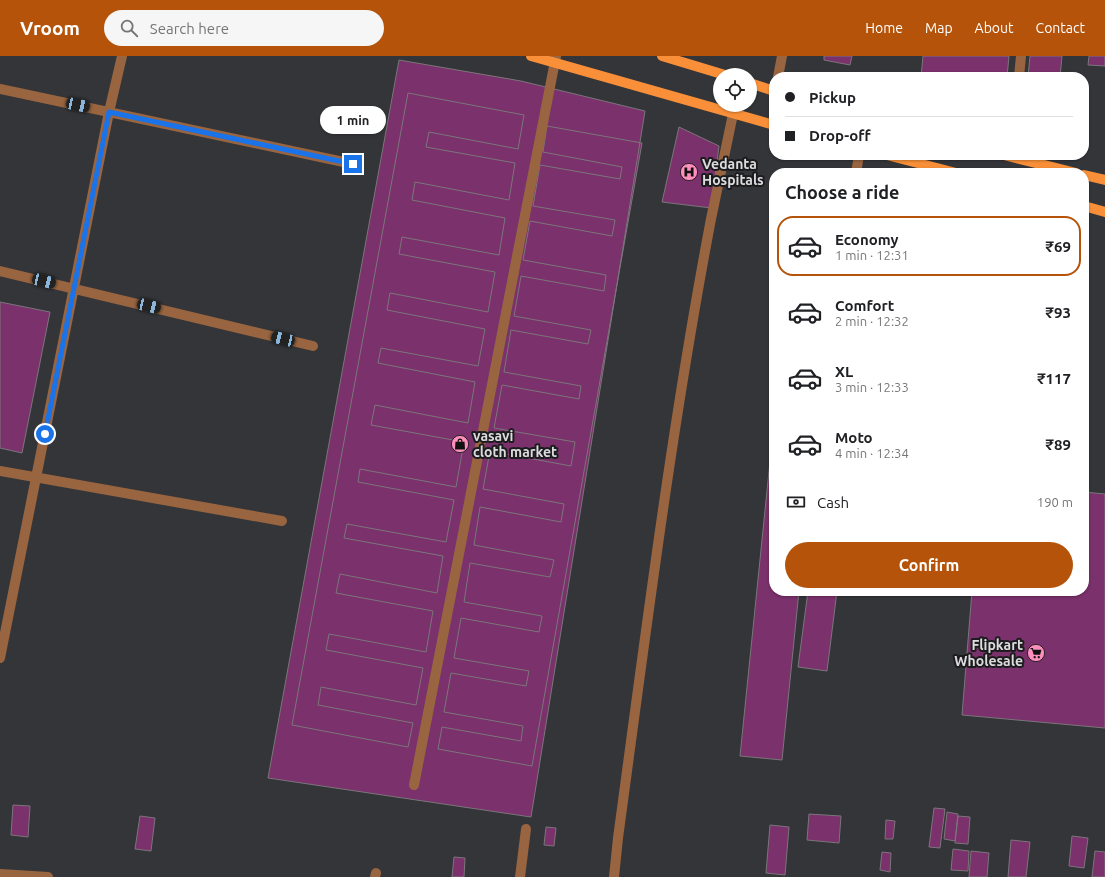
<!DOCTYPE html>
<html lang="en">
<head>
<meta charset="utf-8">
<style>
  :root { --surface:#fff; --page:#f6f6f6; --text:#202124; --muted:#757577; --line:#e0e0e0; --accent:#b45309 }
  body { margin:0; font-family:Ubuntu,sans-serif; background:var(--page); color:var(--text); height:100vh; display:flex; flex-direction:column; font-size:15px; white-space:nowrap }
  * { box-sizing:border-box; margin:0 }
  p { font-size:13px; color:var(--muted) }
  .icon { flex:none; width:22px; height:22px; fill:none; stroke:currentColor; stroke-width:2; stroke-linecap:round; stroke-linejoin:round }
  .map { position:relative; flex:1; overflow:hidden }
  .sheet { position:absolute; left:769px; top:112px; width:320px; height:428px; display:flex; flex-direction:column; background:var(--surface); border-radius:16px; box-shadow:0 1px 3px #0004 }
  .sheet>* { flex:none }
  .top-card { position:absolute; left:769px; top:16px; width:320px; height:88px; border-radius:16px; box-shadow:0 1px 3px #0004; display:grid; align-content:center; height:88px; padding:0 16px; background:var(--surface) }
  .tools { position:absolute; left:713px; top:12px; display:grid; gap:8px }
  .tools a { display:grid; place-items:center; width:44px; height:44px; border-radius:50%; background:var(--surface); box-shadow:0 1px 3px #0004; font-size:20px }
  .end { position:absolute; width:18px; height:18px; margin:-9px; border:5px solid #1a73e8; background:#fff; box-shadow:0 0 0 2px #fff }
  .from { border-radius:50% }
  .bubble { position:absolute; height:28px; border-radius:14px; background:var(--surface); box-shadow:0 1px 3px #0004; font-size:13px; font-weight:600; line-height:28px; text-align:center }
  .car { position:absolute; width:12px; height:24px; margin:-12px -6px; border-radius:5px; box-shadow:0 0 3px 1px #0007; background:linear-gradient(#222 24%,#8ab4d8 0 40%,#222 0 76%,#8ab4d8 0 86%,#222 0) }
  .top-card b { display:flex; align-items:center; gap:14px; height:38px; font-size:15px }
  .top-card b+b { border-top:1px solid var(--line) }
  .top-card i { width:10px; height:10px; background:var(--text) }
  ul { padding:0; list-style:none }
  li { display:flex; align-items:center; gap:12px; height:60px; margin:0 8px 6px; padding:0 8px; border:2px solid transparent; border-radius:16px }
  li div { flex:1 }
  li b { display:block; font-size:15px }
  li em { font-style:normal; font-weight:600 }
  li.current { border-color:var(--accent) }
  li>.icon { width:36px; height:36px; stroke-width:1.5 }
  h2 { padding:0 16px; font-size:18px; line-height:48px }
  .pay { display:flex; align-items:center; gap:10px; height:44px; padding:0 16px; font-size:15px }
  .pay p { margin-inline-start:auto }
  .action { display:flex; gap:8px; margin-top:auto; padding:8px 16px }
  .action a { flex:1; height:46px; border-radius:24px; background:var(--accent); color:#fff; font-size:16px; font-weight:600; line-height:46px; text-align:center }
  header { display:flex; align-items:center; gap:24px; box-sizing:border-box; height:56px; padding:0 20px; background:var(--accent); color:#fff }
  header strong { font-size:19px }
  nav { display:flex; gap:22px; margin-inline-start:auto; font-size:14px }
  .search { width:280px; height:36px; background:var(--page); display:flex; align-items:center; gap:10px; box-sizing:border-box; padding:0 14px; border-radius:22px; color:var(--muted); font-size:15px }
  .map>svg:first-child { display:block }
  .building { fill:#7a316c; stroke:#7b767a }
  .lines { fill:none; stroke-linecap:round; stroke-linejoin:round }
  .minor { stroke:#986540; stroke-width:10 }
  .major { stroke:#f99039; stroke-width:10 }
  .route { stroke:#1a73e8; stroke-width:5 }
  .labels { text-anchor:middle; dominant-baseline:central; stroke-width:4; stroke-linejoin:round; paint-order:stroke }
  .poi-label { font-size:14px; font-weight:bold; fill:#dcdcdf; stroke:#1c1c1e; text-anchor:start }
</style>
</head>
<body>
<header>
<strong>Vroom</strong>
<div class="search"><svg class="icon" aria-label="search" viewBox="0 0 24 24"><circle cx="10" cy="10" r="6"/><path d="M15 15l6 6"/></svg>Search here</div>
<nav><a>Home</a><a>Map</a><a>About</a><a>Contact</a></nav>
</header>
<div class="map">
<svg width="1105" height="821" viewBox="0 0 1105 821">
  <rect width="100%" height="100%" fill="#343539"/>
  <path class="building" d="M 824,0 L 852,0 L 850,9 L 824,4 Z
    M 923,0 L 1009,0 L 1007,21 L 921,21 Z
    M 1030,0 L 1062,0 L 1060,21 L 1028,21 Z
    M 1089,0 L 1105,0 L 1105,10 L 1088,9 Z
    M 399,4 L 521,25 L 645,55 L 531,761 L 268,722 Z
    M 408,37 L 524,59 L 518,93 L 429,76 L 426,91 L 515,107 L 509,144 L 415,126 L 412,144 L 505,162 L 499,199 L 402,181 L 399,198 L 495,216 L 488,256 L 390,237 L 387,254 L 485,273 L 478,310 L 381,292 L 378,307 L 475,326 L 468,367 L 375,349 L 371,369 L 464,386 L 456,431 L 360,413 L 358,426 L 454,444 L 446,486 L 347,468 L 344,482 L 443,500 L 437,537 L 340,518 L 336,537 L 433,555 L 426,596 L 329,578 L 326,594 L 423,612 L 416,649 L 321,631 L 318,649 L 413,667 L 408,691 L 292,669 Z
    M 547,70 L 642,87 L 532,710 L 438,693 L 442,671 L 521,685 L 523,670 L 444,656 L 451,617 L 526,630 L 529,615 L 454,602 L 461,562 L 539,576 L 542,560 L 464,546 L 470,507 L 550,521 L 554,504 L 474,489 L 480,451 L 561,466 L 564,448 L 483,433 L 490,395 L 571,410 L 575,386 L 494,372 L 502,329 L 579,343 L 581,330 L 504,316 L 511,274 L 588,288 L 591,274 L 514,260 L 521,220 L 604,235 L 606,219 L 523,204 L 530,165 L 612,180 L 615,164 L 533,150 L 540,109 L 620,123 L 622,111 L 543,96 Z
    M 679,71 L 719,90 L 711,152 L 662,146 Z
    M 0,246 L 50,256 L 22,397 L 0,392 Z
    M 774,366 L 774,535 L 799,535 L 782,704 L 740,700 Z
    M 1084,436 L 1105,438 L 1105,672 L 962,659 L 972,535 L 1084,535 Z
    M 808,535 L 837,535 L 827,615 L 798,611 Z
    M 13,749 L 30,750 L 28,781 L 11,779 Z
    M 934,752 L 945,753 L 940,792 L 929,791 Z
    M 947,756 L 958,758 L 955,785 L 944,783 Z
    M 809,758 L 841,760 L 839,787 L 807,784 Z
    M 140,760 L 155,762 L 151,795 L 135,793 Z
    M 958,760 L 970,761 L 968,788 L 955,787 Z
    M 886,764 L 895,765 L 893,783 L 885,783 Z
    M 770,769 L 789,771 L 785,819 L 766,817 Z
    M 546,771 L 556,772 L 554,790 L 544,789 Z
    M 1072,780 L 1088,782 L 1084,812 L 1069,810 Z
    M 1011,784 L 1030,786 L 1026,821 L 1008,821 Z
    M 953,793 L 969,795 L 968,815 L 951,814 Z
    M 971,795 L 989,797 L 987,821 L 969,821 Z
    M 1095,795 L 1105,796 L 1105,821 L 1092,821 Z
    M 882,796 L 891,797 L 890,816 L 880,814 Z
    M 454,801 L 465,802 L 464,821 L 452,821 Z"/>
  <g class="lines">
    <path class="minor" d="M 778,21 L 782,0
      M 1019,21 L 1021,0
      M 0,33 L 353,108
      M 856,117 L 859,99
      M 0,215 L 313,290
      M 0,415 L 282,465
      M 0,602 L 109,56 L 122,0
      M 414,729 L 556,0
      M 0,818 L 48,821
      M 375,821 L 376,817
      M 520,821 L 526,773
      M 614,821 L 618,782 C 646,575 672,368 711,163 C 718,128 726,93 733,58"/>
    <path class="major" d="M 531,0 L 774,69
      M 662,0 L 725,19
      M 750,27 L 774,35
      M 887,99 L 956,117
      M 1004,99 L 1076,117
      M 1084,119 L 1105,124
      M 1084,150 L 1105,156"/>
  </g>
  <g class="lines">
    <path class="route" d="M 45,378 L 109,56 L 353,108"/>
  </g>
  <defs>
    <symbol id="hospital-disc" viewBox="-11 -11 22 22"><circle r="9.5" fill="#fe8ebb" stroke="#1c1c1e"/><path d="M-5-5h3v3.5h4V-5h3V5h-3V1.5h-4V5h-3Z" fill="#111"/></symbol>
    <symbol id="shop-disc" viewBox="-11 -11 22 22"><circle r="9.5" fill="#fe8ebb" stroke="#1c1c1e"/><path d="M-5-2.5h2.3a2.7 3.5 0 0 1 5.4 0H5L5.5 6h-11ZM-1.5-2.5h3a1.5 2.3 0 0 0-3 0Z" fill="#111"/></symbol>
    <symbol id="supermarket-disc" viewBox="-11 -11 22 22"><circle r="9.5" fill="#fe8ebb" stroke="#1c1c1e"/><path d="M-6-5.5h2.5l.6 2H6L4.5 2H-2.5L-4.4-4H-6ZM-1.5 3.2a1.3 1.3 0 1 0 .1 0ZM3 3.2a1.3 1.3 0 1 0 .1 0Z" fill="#111"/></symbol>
  </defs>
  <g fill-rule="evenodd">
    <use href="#hospital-disc" x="679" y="106" width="20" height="20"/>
    <use href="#shop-disc" x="450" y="378" width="20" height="20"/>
    <use href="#supermarket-disc" x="1026" y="587" width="20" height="20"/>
  </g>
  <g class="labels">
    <g class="poi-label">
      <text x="702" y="108">Vedanta<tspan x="702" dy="16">Hospitals</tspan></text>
      <text x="473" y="380">vasavi<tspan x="473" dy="16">cloth market</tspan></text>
      <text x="1023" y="589" text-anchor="end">Flipkart<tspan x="1023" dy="16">Wholesale</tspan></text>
    </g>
  </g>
</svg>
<div class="tools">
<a><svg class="icon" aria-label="locate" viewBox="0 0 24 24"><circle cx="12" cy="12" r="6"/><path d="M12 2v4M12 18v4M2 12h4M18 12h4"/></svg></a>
</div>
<i class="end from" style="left:45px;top:378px"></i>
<i class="end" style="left:353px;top:108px"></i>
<div class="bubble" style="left:320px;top:50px;width:66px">1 min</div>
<i class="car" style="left:78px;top:49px;rotate:102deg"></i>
<i class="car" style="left:44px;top:225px;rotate:103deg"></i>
<i class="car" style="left:149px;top:250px;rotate:103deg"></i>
<i class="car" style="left:283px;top:283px;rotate:283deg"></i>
<div class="top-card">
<b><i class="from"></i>Pickup</b>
<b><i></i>Drop-off</b>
</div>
<section class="sheet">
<h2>Choose a ride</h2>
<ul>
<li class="current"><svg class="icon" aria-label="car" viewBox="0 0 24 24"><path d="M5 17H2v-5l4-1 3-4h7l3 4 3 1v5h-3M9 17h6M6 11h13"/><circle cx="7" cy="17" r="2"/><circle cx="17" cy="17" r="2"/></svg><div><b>Economy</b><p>1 min · 12:31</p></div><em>₹69</em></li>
<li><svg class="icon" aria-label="car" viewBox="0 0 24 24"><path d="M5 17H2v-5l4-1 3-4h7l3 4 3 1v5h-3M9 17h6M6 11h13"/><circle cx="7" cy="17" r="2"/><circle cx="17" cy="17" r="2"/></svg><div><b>Comfort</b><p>2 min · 12:32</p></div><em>₹93</em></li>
<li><svg class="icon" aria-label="car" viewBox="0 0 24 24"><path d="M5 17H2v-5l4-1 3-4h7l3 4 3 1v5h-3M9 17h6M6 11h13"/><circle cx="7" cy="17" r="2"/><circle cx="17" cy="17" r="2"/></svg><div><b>XL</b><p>3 min · 12:33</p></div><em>₹117</em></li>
<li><svg class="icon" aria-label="car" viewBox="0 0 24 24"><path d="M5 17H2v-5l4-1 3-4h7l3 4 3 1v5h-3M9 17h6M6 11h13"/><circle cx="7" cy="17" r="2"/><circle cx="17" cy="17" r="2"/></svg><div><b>Moto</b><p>4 min · 12:34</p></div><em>₹89</em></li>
</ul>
<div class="pay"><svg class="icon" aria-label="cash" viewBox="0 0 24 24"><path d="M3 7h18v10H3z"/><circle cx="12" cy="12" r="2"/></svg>Cash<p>190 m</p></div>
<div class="action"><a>Confirm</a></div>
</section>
</div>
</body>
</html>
